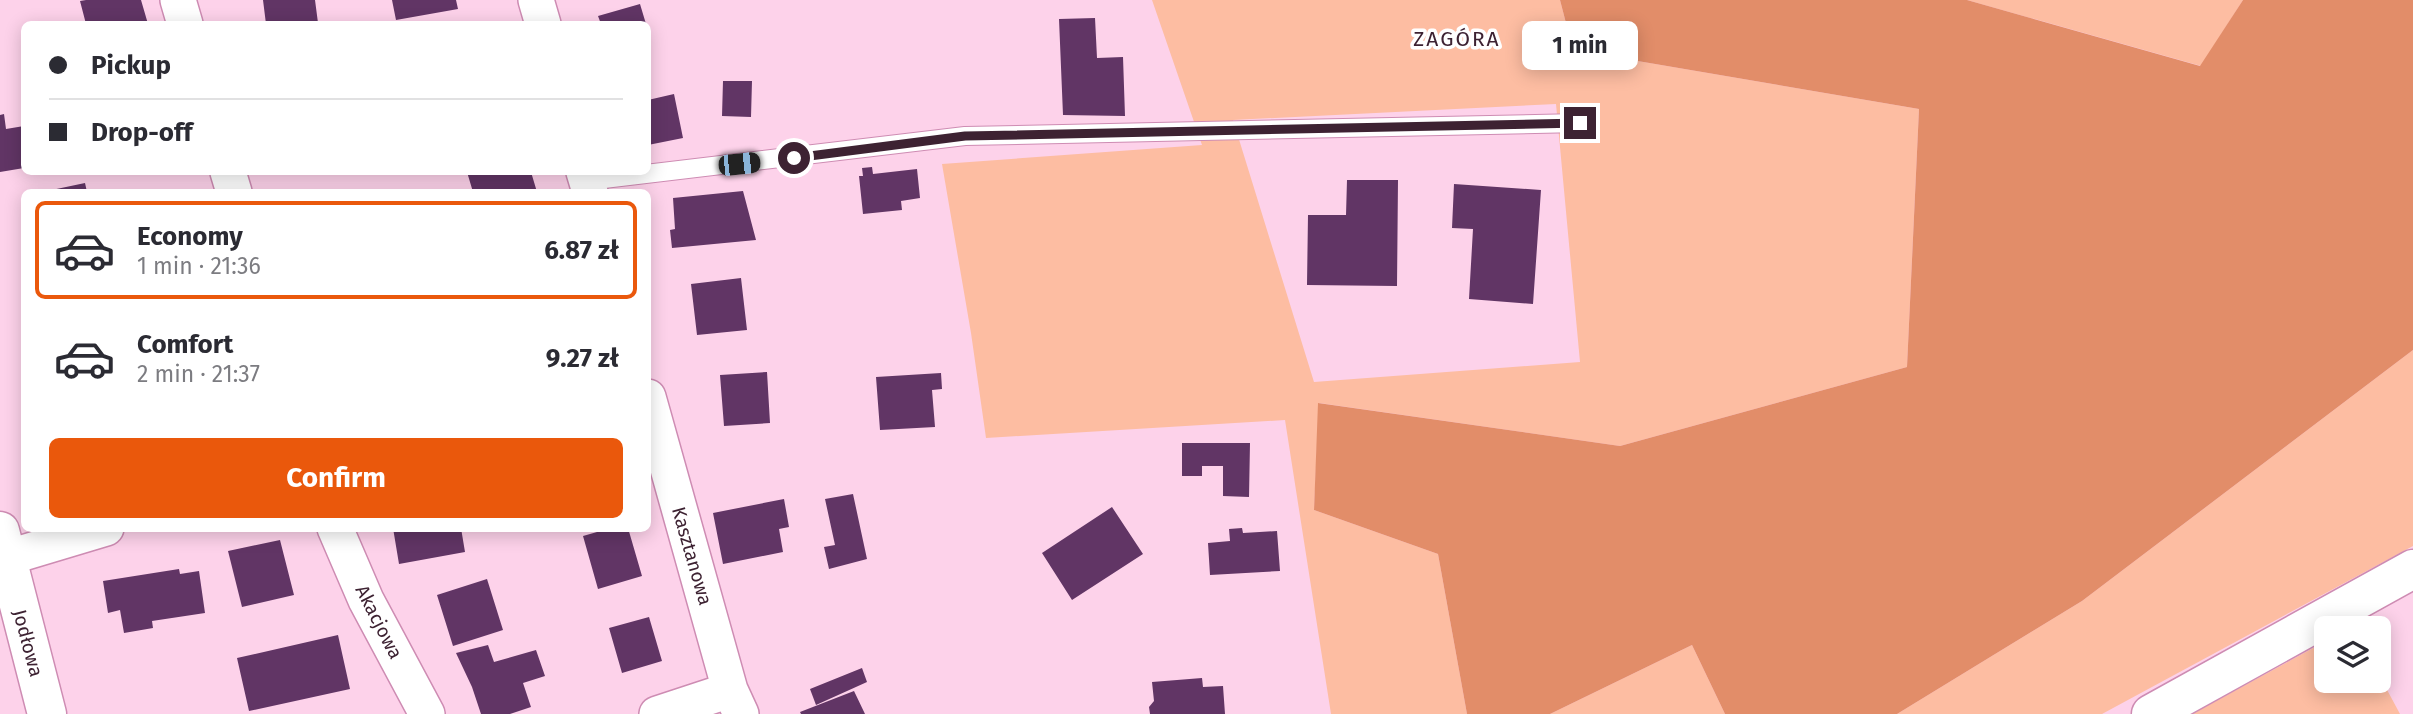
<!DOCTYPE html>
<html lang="en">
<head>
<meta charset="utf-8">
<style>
  :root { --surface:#fff; --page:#f2f2f3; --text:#2b2b33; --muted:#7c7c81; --line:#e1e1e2; --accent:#ea580c }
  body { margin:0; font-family:"Fira Sans",sans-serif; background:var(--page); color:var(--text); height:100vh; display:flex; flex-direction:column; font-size:26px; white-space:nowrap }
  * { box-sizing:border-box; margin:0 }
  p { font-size:23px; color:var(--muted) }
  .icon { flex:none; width:38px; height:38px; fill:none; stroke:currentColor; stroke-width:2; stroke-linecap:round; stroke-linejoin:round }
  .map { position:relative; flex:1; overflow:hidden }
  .drawer { position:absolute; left:21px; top:189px; width:630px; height:343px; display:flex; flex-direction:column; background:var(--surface); border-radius:10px; box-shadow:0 4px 18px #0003 }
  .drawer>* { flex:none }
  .hud { position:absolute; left:21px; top:21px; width:630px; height:154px; border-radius:10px; box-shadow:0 4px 18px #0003; display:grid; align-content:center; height:154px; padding:0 28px; background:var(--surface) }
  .buttons { position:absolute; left:2314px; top:616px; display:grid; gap:14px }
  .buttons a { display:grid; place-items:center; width:77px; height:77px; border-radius:10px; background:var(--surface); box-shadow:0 4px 18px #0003; font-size:35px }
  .end { position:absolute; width:32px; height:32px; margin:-16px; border:9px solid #3d2232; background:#fff; box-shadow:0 0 0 4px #fff }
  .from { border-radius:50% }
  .bubble { position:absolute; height:49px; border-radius:10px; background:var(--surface); box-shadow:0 4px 18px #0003; font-size:23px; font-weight:700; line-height:49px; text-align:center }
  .car { position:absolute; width:21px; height:42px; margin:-21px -10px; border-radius:9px; box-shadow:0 0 5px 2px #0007; background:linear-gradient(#222 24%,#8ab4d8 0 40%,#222 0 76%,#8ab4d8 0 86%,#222 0) }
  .hud b { display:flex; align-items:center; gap:24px; height:66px; font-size:26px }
  .hud b+b { border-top:2px solid var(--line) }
  .hud i { width:18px; height:18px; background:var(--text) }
  ul { padding:12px 0 0; list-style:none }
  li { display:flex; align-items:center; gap:21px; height:98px; margin:0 14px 10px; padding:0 14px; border:4px solid transparent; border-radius:10px }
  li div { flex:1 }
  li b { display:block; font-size:26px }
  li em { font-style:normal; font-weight:700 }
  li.current { border-color:var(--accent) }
  li>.icon { width:63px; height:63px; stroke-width:1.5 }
  .action { display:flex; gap:14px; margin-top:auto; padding:14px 28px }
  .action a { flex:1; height:80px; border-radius:10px; background:var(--accent); color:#fff; font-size:28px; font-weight:700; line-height:80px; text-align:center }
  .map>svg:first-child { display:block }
  .green { fill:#fdbda2; fill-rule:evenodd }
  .forest { fill:#e28d69 }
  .building { fill:#613565 }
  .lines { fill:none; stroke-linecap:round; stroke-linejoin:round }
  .service-casing { stroke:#ce8cb3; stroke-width:20 }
  .minor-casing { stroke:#ce8cb3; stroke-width:38 }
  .tertiary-casing { stroke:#ce8cb3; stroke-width:41 }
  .service { stroke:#fff; stroke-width:18 }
  .minor { stroke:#fff; stroke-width:35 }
  .tertiary { stroke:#fff; stroke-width:38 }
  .route { stroke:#3d2232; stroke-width:9 }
  .labels { text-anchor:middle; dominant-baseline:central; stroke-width:7; stroke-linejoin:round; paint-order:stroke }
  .street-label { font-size:19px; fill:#3d2232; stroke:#fff }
  .neighbourhood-label { font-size:21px; letter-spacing:2px; fill:#3d2232; stroke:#fff }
</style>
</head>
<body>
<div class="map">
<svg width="2413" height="714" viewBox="0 0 2413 714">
  <rect width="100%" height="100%" fill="#fdd2ea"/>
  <path class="green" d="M 1152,0 L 1560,0 L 1573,50 L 1919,109 L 1907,367 L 1620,446 L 1319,403 L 1314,510 L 1438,554 L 1467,714 L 1331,714 L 1285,420 L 986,438 L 971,333 L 942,164 L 1202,145 ZM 1556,104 L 1580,362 L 1314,382 L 1233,120 Z
    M 1967,0 L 2243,0 L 2201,66 Z
    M 2413,350 L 2413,546 L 2102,714 L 1897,714 L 2082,601 Z
    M 2326,641 L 2326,681 L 2378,681 L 2378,673 L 2400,714 L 2192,714 Z
    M 1692,645 L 1725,714 L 1550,714 Z"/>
  <path class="forest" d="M 1560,0 L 1967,0 L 2200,66 L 2243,0 L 2413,0 L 2413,350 L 2082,601 L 1897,714 L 1725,714 L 1692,645 L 1550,714 L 1467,714 L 1438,554 L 1314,510 L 1318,403 L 1620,446 L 1907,367 L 1919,109 L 1573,50 Z"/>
  <path class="building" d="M 86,0 L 141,0 L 148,24 L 86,24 L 80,1 Z
    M 263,0 L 315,0 L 318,23 L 266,24 Z
    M 392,0 L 456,0 L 458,9 L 396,20 Z
    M 640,4 L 646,24 L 601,24 L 598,16 Z
    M 1095,18 L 1097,58 L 1123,57 L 1125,116 L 1063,115 L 1059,19 Z
    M 723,81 L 752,81 L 751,117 L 722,116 Z
    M 674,94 L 683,138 L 648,145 L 648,100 Z
    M 4,114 L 6,129 L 24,126 L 24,168 L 0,172 L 0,115 Z
    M 872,167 L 873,174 L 917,169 L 920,198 L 901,201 L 902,210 L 863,214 L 859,176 L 863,176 L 862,168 Z
    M 467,172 L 531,172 L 537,192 L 473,192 Z
    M 1347,180 L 1398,180 L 1397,286 L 1307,285 L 1308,215 L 1346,215 Z
    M 85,183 L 87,192 L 47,192 L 47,191 Z
    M 1454,184 L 1541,190 L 1533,304 L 1469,299 L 1473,229 L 1452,228 Z
    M 743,191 L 756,240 L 672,248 L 670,230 L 675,229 L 673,198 Z
    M 741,278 L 747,330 L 697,335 L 691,284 Z
    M 767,372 L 770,423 L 724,426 L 720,375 Z
    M 941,373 L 942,389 L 932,390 L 935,427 L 880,430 L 876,377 Z
    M 1182,443 L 1250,443 L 1249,497 L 1223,496 L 1223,466 L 1202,466 L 1202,476 L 1182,476 Z
    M 853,494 L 867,559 L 829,569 L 824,547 L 835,545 L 825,499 Z
    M 784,499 L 789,527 L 779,529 L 783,552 L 723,564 L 713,513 Z
    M 1112,507 L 1143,554 L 1072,600 L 1042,553 Z
    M 393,528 L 461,528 L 465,552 L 399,564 Z
    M 611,528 L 628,528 L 642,576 L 598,589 L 583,536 Z
    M 1242,528 L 1243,533 L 1277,531 L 1280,571 L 1210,575 L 1208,543 L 1230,541 L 1229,529 Z
    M 280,540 L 294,595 L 242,607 L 228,551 Z
    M 179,569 L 180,574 L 199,571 L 205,613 L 152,621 L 153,628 L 124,633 L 120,610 L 108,613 L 103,581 Z
    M 487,579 L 503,630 L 453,646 L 437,595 Z
    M 649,617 L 662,661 L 622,673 L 609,628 Z
    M 338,635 L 350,689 L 249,711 L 237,658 Z
    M 488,645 L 494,662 L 536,650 L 545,676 L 523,683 L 531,707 L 510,714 L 481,714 L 472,687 L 456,653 Z
    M 862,668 L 867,682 L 816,705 L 810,689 Z
    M 1202,678 L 1203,687 L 1223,686 L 1225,714 L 1150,714 L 1149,707 L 1154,701 L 1152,682 Z
    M 854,691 L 865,714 L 801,714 L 800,712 Z"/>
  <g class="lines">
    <defs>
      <path id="service" d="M 587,181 L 965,136 L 1580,123"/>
      <path id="minor" d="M 178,0 L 185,24
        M 536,0 L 543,24
        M 228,172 L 234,192
        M 584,172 L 590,192
        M 648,397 L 730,690 L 741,714
        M 335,528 L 366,600 L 427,714
        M 6,558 L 106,528
        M 657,714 L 730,690"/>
      <path id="tertiary" d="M 0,531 L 47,714
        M 2151,714 L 2413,569"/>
    </defs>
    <use href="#service" class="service-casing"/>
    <use href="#minor" class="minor-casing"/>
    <use href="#tertiary" class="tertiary-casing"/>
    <use href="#service" class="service"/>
    <use href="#minor" class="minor"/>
    <use href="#tertiary" class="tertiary"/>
  </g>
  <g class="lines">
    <path class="route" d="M 794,158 L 965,136 L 1580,123"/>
  </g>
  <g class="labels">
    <g class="street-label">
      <text transform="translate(692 556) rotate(74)">Kasztanowa</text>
      <text transform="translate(379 622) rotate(63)">Akacjowa</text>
      <text transform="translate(28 643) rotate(75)">Jodłowa</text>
    </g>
    <g class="neighbourhood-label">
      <text x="1457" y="39">ZAGÓRA</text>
    </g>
  </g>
</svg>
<div class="buttons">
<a><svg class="icon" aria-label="layers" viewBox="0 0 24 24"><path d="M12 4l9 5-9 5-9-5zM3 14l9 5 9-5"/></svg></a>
</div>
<i class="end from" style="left:794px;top:158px"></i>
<i class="end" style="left:1580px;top:123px"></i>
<div class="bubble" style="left:1522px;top:21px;width:116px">1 min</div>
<i class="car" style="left:739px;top:164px;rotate:84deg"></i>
<div class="hud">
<b><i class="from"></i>Pickup</b>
<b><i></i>Drop-off</b>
</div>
<section class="drawer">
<ul>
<li class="current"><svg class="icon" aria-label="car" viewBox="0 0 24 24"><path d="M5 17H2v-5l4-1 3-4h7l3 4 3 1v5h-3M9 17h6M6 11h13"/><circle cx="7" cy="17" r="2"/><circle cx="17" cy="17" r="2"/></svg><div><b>Economy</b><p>1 min · 21:36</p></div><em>6.87 zł</em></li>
<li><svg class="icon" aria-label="car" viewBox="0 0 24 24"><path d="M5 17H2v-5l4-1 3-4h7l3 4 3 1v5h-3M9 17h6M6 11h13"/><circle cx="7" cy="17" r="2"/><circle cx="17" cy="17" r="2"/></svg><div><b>Comfort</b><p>2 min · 21:37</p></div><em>9.27 zł</em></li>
</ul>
<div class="action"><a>Confirm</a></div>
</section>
</div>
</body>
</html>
